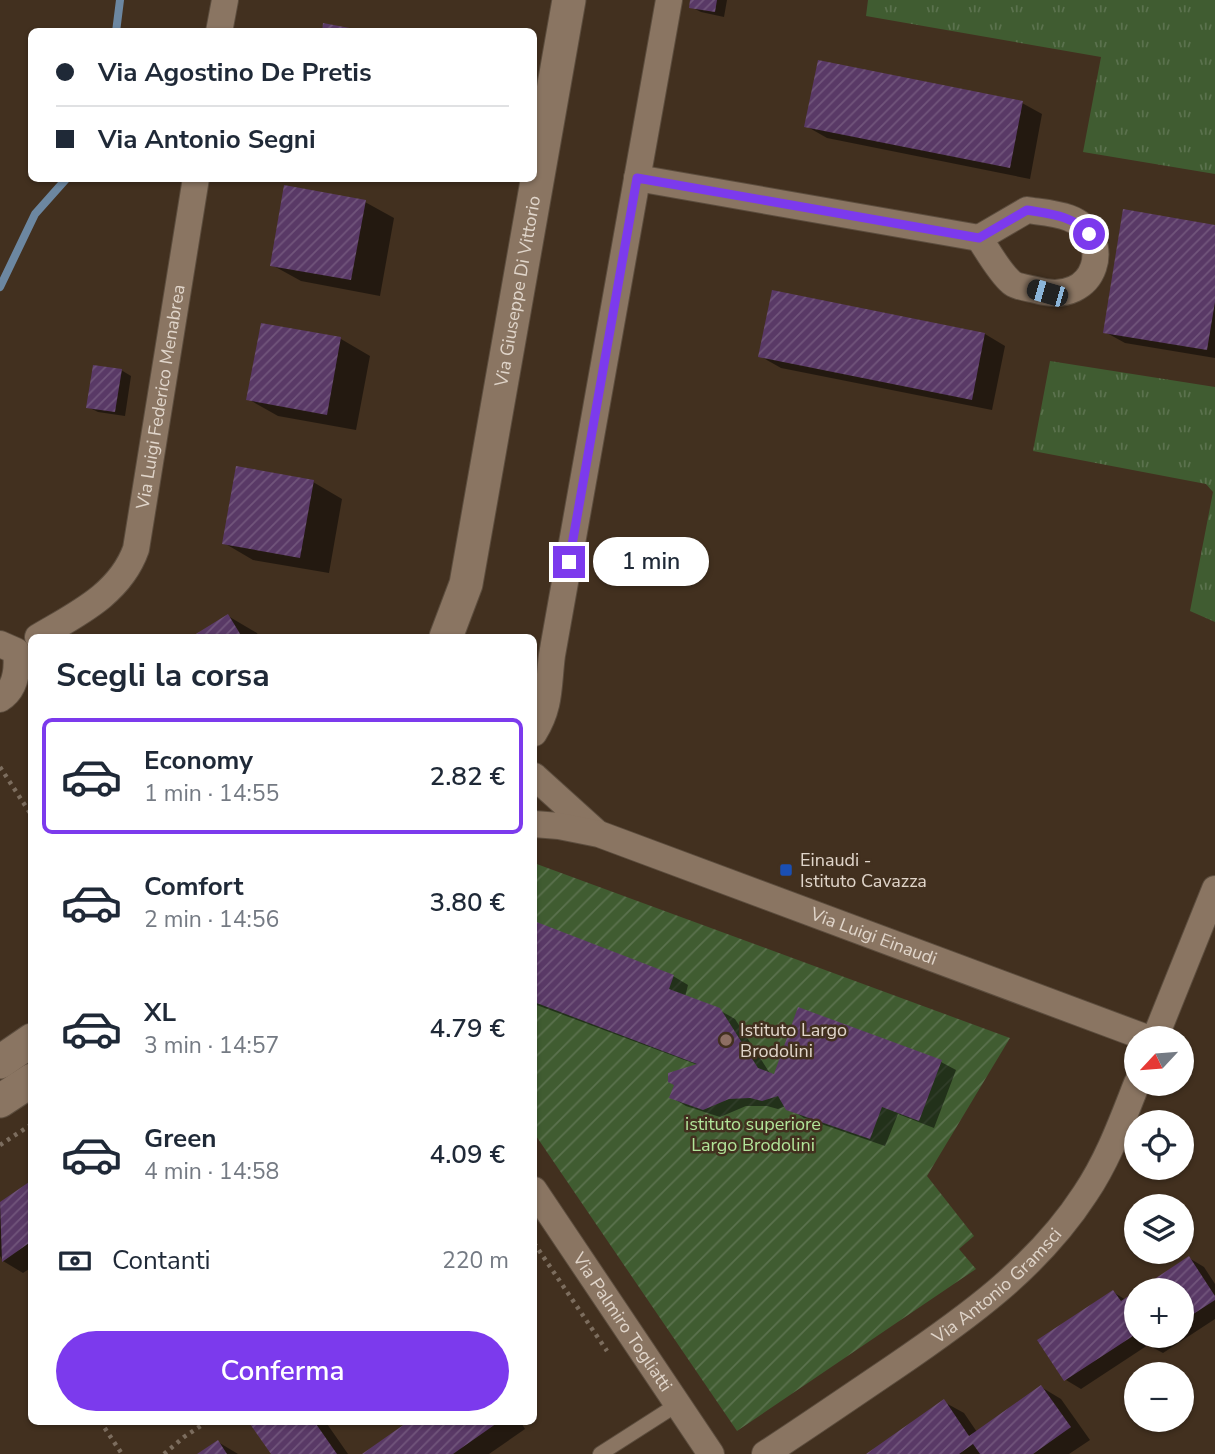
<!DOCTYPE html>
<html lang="it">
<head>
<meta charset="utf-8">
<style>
  :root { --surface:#fff; --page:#f2f2f3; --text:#1f2937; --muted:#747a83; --line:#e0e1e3; --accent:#7c3aed }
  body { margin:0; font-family:"Nunito Sans",sans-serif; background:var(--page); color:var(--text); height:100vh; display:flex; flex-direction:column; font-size:26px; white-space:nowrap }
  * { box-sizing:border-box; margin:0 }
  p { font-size:23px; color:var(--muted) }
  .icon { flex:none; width:38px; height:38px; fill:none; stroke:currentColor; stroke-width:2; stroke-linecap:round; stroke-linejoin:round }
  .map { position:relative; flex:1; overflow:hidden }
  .sheet { position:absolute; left:28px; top:634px; width:509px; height:791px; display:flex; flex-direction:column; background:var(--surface); border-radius:10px; box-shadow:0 2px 5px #0004 }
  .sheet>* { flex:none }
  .hud { position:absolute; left:28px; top:28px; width:509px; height:154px; border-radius:10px; box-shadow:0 2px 5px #0004; display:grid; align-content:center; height:154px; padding:0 28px; background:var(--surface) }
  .needle { width:46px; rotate:244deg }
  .controls { position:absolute; left:1124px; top:1026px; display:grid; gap:14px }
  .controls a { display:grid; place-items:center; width:70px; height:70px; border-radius:50%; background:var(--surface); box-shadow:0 2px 5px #0004; font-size:35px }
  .end { position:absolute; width:32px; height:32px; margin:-16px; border:9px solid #7c3aed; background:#fff; box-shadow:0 0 0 4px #fff }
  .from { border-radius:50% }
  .bubble { position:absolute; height:49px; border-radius:24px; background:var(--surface); box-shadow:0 2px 5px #0004; font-size:23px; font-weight:600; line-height:49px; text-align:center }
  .car { position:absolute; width:21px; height:42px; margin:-21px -10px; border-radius:9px; box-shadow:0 0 5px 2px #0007; background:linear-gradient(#222 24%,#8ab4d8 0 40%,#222 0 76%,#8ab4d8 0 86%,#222 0) }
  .hud b { display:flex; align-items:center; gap:24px; height:66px; font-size:26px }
  .hud b+b { border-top:2px solid var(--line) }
  .hud i { width:18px; height:18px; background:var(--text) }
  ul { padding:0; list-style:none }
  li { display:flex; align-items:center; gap:21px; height:116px; margin:0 14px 10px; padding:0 14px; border:4px solid transparent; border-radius:10px }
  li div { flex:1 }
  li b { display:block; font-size:26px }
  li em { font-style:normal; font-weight:600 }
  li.current { border-color:var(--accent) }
  li>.icon { width:63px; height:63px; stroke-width:1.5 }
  h2 { padding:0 28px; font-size:32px; line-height:84px }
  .pay { display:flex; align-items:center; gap:18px; height:77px; padding:0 28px; font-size:26px }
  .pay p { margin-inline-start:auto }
  .cta { display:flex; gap:14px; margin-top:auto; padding:14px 28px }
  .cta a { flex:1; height:80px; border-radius:42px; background:var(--accent); color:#fff; font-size:28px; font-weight:600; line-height:80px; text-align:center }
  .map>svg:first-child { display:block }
  .grass { fill:url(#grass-tufts) }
  .garden { fill:url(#garden-furrows) }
  .shadow { fill:#0007 }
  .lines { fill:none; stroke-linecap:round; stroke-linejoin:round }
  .stream { stroke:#6c87a1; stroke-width:8 }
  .building { fill:url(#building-hatch) }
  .service-casing { stroke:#5c4d3e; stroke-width:16 }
  .minor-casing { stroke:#5c4d3e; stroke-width:28 }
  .tertiary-casing { stroke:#5c4d3e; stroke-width:35 }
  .path { stroke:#7c6d5e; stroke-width:4.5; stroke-dasharray:3.5 5; stroke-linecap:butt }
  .service { stroke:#8a7562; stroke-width:14 }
  .minor { stroke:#8a7562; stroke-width:26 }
  .tertiary { stroke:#8a7562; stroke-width:33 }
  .route { stroke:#7c3aed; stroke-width:9 }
  .transit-dot { fill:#1a4fb4; stroke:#42301f; stroke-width:2.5 }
  .education-dot { fill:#8d6e63; stroke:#42301f; stroke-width:2.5 }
  .labels { text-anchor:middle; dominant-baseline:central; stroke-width:5; stroke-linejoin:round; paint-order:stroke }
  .street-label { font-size:18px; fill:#e0d5ca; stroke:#42301f }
  .poi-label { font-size:18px; fill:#e0d5ca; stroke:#42301f; text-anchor:start }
  .park-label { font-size:18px; fill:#b2e599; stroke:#42301f }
</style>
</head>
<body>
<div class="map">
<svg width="1215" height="1454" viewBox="0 0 1215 1454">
  <defs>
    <pattern id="grass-tufts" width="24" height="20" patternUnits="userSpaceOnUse" patternTransform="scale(1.75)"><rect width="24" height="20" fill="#405c31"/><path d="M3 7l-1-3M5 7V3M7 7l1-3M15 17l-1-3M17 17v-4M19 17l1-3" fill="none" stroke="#5b724e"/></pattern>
    <pattern id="garden-furrows" width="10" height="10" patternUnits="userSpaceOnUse" patternTransform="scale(1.75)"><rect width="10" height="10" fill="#405c31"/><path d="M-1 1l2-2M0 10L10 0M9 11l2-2" fill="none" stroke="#5b724e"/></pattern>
    <pattern id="building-hatch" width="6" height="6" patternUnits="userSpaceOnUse" patternTransform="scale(1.75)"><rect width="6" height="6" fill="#593966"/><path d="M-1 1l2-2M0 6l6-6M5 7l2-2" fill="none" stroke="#71557b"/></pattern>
  </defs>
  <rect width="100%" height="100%" fill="#42301f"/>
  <path class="grass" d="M 868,0 L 1215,0 L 1215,174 L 1083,152 L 1101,57 L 866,16 Z
    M 1050,361 L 1215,387 L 1215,622 L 1190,611 L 1213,492 L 1206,484 L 1033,451 Z"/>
  <path class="garden" d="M 534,863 L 1010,1038 L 927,1176 L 974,1236 L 959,1249 L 976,1269 L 737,1431 L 534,1133 Z"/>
  <path class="shadow" d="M 692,0 L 727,0 L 724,17 L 701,12 L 691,7 Z
    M 1022,103 L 1042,114 L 1030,179 L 827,138 L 806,126 Z
    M 365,202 L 394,218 L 380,296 L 301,281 L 272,265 Z
    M 1215,227 L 1215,358 L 1125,343 L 1105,332 Z
    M 985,334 L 1005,346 L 992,410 L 781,368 L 760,356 Z
    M 341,339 L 370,356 L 356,430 L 278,416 L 248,399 Z
    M 121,370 L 131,376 L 125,416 L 98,412 L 88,407 Z
    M 313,482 L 342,499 L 329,573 L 253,560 L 224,543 Z
    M 228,616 L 257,633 L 259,637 L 194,637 Z
    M 534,922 L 673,976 L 688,985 L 685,997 L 719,1010 L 735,1019 L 771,1075 L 941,1062 L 956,1070 L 934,1128 L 898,1114 L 885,1146 L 804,1118 L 786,1106 L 778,1109 L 767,1106 L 746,1106 L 720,1117 L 686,1106 L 671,1097 L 698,1065 L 534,1004 Z
    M 32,1182 L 32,1267 L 23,1273 L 3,1261 L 0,1256 L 0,1204 Z
    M 1189,1258 L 1204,1267 L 1215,1284 L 1215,1319 L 1163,1353 L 1148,1345 L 1081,1389 L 1066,1380 L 1113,1292 L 1126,1300 L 1136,1293 L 1136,1335 L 1181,1335 L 1181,1290 Z
    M 1041,1387 L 1061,1399 L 1090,1440 L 1069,1454 L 871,1454 L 944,1402 L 964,1413 L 977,1432 Z
    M 257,1421 L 325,1421 L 348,1454 L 273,1454 Z
    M 412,1421 L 520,1421 L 525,1429 L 489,1454 L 365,1454 Z
    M 218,1442 L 238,1454 L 200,1454 Z"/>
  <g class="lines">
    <path class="stream" d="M 116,32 L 120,0
      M 0,287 L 35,214 L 67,178"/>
  </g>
  <path class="building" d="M 690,0 L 717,0 L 715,12 L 689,8 Z
    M 323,23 L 360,30 L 360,32 L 322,32 Z
    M 818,60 L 1023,101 L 1010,168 L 804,127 Z
    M 284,185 L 366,200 L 351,280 L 270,266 Z
    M 1123,209 L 1215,225 L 1215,302 L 1207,350 L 1103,333 Z
    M 772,290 L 985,333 L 972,400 L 758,357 Z
    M 261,323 L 341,337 L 327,415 L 246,400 Z
    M 93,365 L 122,369 L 115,412 L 86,408 Z
    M 236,466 L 314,480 L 300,558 L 222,544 Z
    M 228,614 L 242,637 L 191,637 Z
    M 534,921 L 674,975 L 669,989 L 720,1008 L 758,1068 L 774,1074 L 798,1007 L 942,1060 L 919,1121 L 882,1107 L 870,1139 L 786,1110 L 778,1096 L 762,1101 L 750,1098 L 729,1099 L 703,1110 L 669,1098 L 674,1085 L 668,1082 L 668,1073 L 697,1064 L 534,1002 Z
    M 32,1180 L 32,1241 L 2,1262 L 0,1202 Z
    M 1189,1256 L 1215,1296 L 1215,1300 L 1181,1322 L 1181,1290 L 1138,1290 Z
    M 1113,1290 L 1121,1301 L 1136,1291 L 1136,1334 L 1064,1381 L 1037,1340 Z
    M 1139,1335 L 1162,1335 L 1146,1346 Z
    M 1041,1385 L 1071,1427 L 1033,1454 L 980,1454 L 973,1444 L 959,1454 L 866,1454 L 944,1399 L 969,1436 Z
    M 253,1421 L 314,1421 L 337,1454 L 271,1454 L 250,1424 Z
    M 409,1421 L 500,1421 L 453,1454 L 362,1454 Z
    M 218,1440 L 227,1454 L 197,1454 Z"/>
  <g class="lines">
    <defs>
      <path id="service" d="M 600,1454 L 678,1404"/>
      <g id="minor">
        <path d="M 219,32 L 225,0"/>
        <path d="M 637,178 L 979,238"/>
        <path d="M 1027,210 C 1040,212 1056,213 1069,218 C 1115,235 1099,308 1036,290 C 1029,288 1016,287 1011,282 C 1000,273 987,250 979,238 Z"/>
        <path id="s1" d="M 38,637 C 77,614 120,594 136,549 L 196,178"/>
        <path d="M 0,644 L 16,651 C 18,669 16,689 0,699"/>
        <path d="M 534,733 C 551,706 548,685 552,655 L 669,0"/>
        <path d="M 534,776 L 597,833"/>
        <path id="s2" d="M 534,824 L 559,826 L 599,834 L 1147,1038"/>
        <path d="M 1155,1038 L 1215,889"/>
        <path id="s3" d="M 534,1190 L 711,1454"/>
        <path id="s4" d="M 765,1454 C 808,1426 850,1397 893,1368 C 965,1319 1037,1268 1085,1194 C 1108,1160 1122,1121 1137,1083"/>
      </g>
      <g id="tertiary">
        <path id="s5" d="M 446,637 L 466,584 L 569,0"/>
        <path d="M 0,1062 L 32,1040"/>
        <path d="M 0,1101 L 32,1080"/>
      </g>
    </defs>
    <use href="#service" class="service-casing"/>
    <use href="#minor" class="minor-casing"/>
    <use href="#tertiary" class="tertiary-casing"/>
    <path class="path" d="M 0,767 L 32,816
      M 0,1145 L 32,1124
      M 534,1243 L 607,1351
      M 100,1421 L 122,1454
      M 164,1454 L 184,1437 L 208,1421"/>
    <use href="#service" class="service"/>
    <use href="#minor" class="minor"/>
    <use href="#tertiary" class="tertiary"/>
  </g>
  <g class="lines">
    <path class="route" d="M 569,562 L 637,178 L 979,238 L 1027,210 C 1050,214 1072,215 1089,234"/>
  </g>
  <rect class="transit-dot" x="779" y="863" width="14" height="14" rx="3.5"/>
  <circle class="education-dot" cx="726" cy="1040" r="7"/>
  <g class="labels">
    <g class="street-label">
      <text stroke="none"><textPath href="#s5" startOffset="354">Via Giuseppe Di Vittorio</textPath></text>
      <text stroke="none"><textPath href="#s1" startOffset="289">Via Luigi Federico Menabrea</textPath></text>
      <text stroke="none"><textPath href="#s2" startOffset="359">Via Luigi Einaudi</textPath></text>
      <text stroke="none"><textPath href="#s4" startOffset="287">Via Antonio Gramsci</textPath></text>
      <text stroke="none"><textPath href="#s3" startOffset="159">Via Palmiro Togliatti</textPath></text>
    </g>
    <g class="poi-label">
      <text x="800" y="860">Einaudi -<tspan x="800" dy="21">Istituto Cavazza</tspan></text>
      <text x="740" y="1030">Istituto Largo<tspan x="740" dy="21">Brodolini</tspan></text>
    </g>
    <g class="park-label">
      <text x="753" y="1124">istituto superiore<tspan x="753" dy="21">Largo Brodolini</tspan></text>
    </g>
  </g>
</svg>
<div class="controls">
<a><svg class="needle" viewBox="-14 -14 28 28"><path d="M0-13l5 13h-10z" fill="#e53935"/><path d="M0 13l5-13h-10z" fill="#747a83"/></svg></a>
<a><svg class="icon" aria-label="locate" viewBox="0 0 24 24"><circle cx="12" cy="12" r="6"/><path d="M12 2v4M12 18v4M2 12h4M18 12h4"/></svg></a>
<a><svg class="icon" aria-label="layers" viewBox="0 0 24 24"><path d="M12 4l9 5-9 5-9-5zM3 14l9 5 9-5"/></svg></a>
<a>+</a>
<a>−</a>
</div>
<i class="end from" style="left:1089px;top:234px"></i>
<i class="end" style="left:569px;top:562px"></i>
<div class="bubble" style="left:593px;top:537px;width:116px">1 min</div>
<i class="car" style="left:1047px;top:293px;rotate:286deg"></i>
<div class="hud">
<b><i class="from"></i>Via Agostino De Pretis</b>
<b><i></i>Via Antonio Segni</b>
</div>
<section class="sheet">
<h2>Scegli la corsa</h2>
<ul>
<li class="current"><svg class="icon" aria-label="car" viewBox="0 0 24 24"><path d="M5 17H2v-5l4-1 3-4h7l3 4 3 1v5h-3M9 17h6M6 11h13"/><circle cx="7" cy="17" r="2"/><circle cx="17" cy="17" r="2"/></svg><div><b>Economy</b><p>1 min · 14:55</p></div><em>2.82 €</em></li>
<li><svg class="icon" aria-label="car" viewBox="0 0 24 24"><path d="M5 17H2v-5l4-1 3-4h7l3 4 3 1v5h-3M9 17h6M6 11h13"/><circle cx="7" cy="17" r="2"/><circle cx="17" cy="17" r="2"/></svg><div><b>Comfort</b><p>2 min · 14:56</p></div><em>3.80 €</em></li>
<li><svg class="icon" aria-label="car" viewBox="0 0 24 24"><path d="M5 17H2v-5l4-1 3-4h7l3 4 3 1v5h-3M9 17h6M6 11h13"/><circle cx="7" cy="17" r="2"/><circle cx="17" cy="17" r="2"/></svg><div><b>XL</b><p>3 min · 14:57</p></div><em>4.79 €</em></li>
<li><svg class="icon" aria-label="car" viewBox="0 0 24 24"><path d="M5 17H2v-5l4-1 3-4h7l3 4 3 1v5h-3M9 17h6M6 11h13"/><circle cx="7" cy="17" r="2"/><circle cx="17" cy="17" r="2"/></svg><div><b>Green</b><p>4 min · 14:58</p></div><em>4.09 €</em></li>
</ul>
<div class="pay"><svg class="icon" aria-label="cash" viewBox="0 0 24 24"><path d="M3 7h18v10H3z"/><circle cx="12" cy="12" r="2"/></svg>Contanti<p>220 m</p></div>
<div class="cta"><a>Conferma</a></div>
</section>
</div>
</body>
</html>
